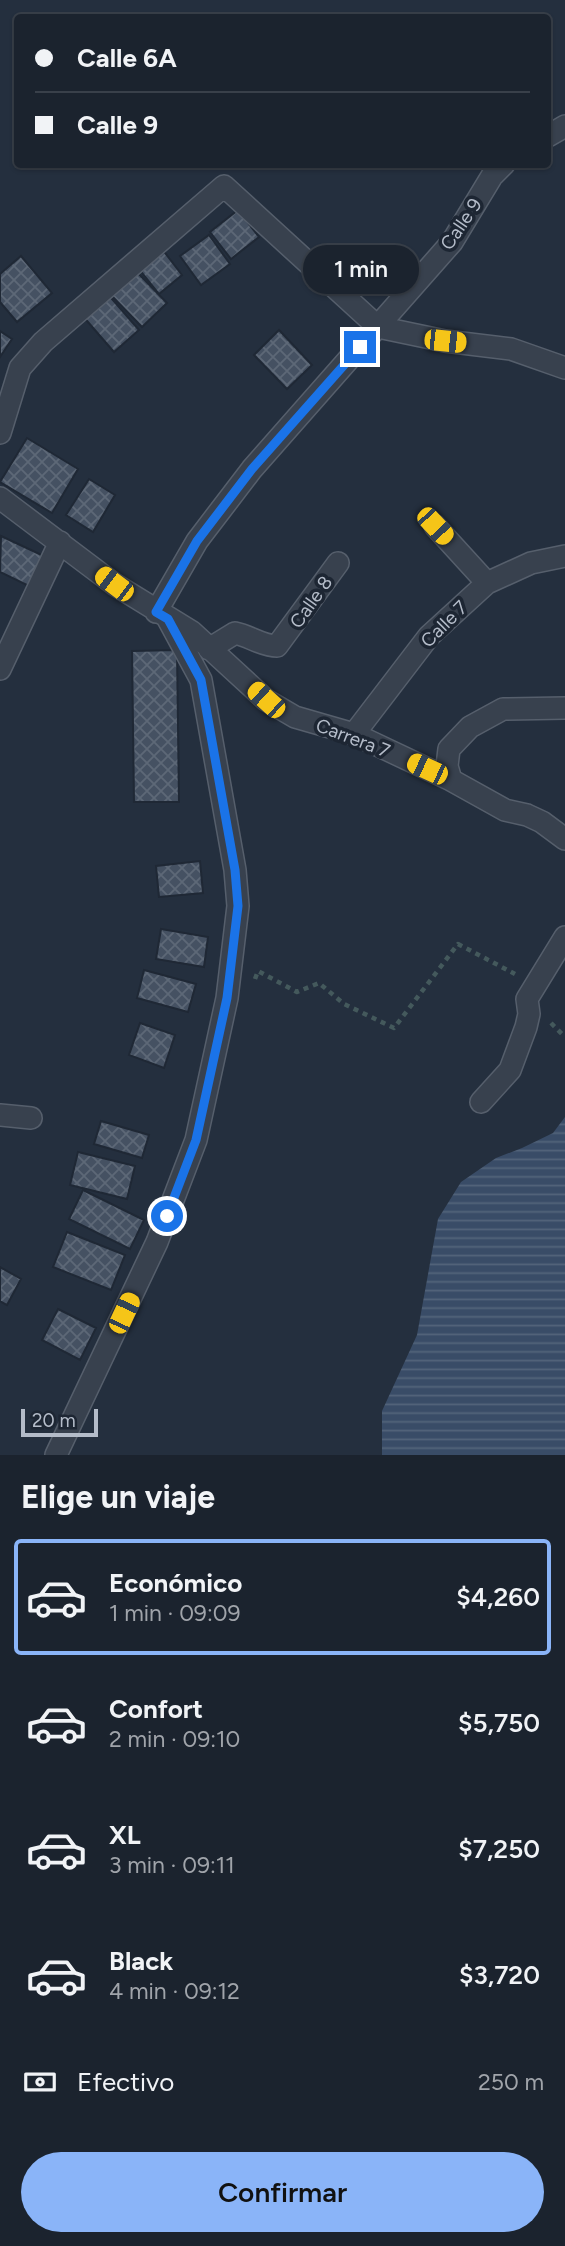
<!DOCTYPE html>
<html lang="es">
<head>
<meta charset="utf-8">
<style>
  :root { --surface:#1b232e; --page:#242b36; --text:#f1f3f6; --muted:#a0a4aa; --line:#39404a; --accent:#8ab4f8 }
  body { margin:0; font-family:Figtree,sans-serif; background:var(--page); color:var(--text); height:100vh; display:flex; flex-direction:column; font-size:26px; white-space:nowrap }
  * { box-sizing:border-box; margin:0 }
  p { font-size:23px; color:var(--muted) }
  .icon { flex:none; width:38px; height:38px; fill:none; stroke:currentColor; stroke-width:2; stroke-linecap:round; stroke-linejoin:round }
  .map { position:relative; height:1455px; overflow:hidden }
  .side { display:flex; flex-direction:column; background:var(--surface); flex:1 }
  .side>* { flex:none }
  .hud { position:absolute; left:14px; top:14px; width:537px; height:154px; border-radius:7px; box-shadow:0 2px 5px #0004,0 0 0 2px var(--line); display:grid; align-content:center; height:154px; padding:0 21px; background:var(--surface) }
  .scale { position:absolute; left:21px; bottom:18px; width:77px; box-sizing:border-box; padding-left:7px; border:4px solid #b4bcc9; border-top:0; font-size:19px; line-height:24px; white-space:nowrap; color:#b4bcc9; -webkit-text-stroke:5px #1d2633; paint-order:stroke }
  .end { position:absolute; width:32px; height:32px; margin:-16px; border:9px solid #1a73e8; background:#fff; box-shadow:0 0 0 4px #fff }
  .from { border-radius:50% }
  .bubble { position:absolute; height:49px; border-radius:24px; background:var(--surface); box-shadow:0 2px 5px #0004,0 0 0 2px var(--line); font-size:23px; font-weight:600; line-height:49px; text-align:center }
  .car { position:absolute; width:21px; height:42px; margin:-21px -10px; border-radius:9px; box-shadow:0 0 5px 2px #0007; background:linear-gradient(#f5c518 24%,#345 0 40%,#f5c518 0 76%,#345 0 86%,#f5c518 0) }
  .hud b { display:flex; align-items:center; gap:24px; height:66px; font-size:26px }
  .hud b+b { border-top:2px solid var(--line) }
  .hud i { width:18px; height:18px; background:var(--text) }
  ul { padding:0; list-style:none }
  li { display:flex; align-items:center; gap:21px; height:116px; margin:0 14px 10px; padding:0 7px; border:4px solid transparent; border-radius:7px }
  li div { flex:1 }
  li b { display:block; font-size:26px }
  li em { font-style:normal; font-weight:600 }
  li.on { border-color:var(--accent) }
  li>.icon { width:63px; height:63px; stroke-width:1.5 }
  h2 { padding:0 21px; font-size:32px; line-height:84px }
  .pay { display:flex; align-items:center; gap:18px; height:77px; padding:0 21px; font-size:26px }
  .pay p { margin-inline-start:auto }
  .button { display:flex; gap:14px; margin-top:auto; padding:14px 21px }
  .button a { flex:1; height:80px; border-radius:42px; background:var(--accent); color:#111; font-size:28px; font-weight:600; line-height:80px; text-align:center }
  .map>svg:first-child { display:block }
  .water { fill:url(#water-rules) }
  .building { fill:url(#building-cross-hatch); stroke:#1f2835; stroke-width:2 }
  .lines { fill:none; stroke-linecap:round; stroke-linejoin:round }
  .minor-casing { stroke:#565f6c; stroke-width:24 }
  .path { stroke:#44595c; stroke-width:4.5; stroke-dasharray:5 5; stroke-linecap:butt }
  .minor { stroke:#38414e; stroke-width:21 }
  .route { stroke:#1a73e8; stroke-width:9 }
  .labels { text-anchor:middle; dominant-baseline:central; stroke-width:7; stroke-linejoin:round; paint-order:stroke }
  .street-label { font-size:19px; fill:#b4bcc9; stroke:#1d2633 }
</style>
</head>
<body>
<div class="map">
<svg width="565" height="1455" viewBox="0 0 565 1455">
  <defs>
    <pattern id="water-rules" width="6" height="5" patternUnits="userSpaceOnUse" patternTransform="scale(1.75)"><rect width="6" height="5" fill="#394c67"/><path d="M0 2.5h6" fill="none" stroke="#53647b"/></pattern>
    <pattern id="building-cross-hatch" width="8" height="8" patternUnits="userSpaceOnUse" patternTransform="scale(1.75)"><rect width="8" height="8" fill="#455162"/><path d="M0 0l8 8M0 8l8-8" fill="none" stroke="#5d6877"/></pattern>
  </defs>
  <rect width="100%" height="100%" fill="#242f3e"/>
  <path class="water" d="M 565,1117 L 565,1455 L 382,1455 L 382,1411 L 417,1335 L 438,1219 L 461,1182 L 496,1158 L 522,1148 L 553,1133 Z"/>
  <path class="building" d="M 238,210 L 259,237 L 231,259 L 210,232 Z
    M 209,235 L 230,264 L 201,285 L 180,256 Z
    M 159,245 L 182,275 L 159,294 L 135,264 Z
    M 21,256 L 52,293 L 17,322 L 0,302 L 0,274 Z
    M 132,267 L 167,303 L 142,327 L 107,291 Z
    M 106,292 L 139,330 L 114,352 L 81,314 Z
    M 279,330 L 312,365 L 287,389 L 254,355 Z
    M 0,331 L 12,339 L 0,357 Z
    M 27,438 L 78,469 L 52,513 L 0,482 Z
    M 89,479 L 115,495 L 93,532 L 66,515 Z
    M 1,536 L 48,558 L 33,588 L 0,572 Z
    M 177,650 L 179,802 L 134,802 L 132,651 Z
    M 200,861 L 203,893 L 159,897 L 156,866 Z
    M 161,929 L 208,937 L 204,967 L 156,959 Z
    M 144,970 L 196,984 L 188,1012 L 137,998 Z
    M 140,1023 L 175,1035 L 164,1068 L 129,1055 Z
    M 101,1121 L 149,1135 L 142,1158 L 94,1144 Z
    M 78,1152 L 135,1166 L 127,1199 L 70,1185 Z
    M 83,1190 L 144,1220 L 130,1249 L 69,1219 Z
    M 67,1232 L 125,1255 L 111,1290 L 53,1267 Z
    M 0,1267 L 21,1279 L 7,1305 L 0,1301 Z
    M 58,1309 L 96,1328 L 80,1360 L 42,1340 Z"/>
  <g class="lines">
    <defs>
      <path id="minor" d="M 548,136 L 565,126
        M 0,433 L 20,368 L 43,342 L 224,186 L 378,327 L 445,341 L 511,349 L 565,368
        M 0,498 L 114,584 L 192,632 L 266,700 L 295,717 L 354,734 L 451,780 L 505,810 L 527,815 L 542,822 L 565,839
        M 435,526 L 487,583
        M 156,612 L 197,541 L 252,469 L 452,242 L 492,176 L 504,164
        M 209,649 L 235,633 C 250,636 262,646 277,646 L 338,563
        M 0,669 L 60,542
        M 354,734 L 429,636 L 487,583 L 531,563 L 565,556
        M 451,780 L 447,766 L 449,749 L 470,727 L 503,709 L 565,708
        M 481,1102 L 510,1070 L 526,1027 L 529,1014 L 527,999 L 565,937
        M 0,1115 L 31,1118
        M 56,1455 L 157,1242 L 196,1140 L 227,998 L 238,906 L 235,870 L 201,680 L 168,619"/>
    </defs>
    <use href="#minor" class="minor-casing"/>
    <path class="path" d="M 255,979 L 258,971 L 297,992 L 319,983 L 344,1004 L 394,1028 L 458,944 L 515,974
      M 551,1023 L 562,1034"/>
    <use href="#minor" class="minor"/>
  </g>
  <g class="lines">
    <path class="route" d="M 167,1216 L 196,1140 L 227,998 L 238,906 L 235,870 L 201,680 L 168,619 L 156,612 L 197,541 L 252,469 L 360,347"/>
  </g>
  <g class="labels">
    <g class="street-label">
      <text transform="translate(461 224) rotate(-56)">Calle 9</text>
      <text transform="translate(311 602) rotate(-55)">Calle 8</text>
      <text transform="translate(444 624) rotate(-45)">Calle 7</text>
      <text transform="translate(353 738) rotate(21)">Carrera 7</text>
    </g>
  </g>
</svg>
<div class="scale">20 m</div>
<i class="end from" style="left:167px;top:1216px"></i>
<i class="end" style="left:360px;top:347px"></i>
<div class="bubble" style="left:303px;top:245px;width:116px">1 min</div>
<i class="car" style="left:445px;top:341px;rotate:96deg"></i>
<i class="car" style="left:435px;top:526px;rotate:137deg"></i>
<i class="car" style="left:114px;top:584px;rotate:307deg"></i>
<i class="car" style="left:266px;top:700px;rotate:312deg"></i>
<i class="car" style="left:427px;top:769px;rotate:295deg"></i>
<i class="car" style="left:124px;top:1313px;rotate:25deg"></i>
<div class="hud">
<b><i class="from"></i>Calle 6A</b>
<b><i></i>Calle 9</b>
</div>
</div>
<section class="side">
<h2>Elige un viaje</h2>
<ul>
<li class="on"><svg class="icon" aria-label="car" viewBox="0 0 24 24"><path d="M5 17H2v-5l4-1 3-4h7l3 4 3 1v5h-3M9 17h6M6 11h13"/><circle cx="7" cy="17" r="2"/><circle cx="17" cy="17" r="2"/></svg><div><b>Económico</b><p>1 min · 09:09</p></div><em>$4,260</em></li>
<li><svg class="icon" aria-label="car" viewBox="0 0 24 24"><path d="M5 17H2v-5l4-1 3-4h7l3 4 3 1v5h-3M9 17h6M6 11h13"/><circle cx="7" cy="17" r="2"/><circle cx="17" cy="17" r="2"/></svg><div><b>Confort</b><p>2 min · 09:10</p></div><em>$5,750</em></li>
<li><svg class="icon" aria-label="car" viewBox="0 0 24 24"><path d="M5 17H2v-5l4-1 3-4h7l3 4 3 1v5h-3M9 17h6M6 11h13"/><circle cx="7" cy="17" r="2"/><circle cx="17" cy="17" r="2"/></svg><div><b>XL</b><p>3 min · 09:11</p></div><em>$7,250</em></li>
<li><svg class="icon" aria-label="car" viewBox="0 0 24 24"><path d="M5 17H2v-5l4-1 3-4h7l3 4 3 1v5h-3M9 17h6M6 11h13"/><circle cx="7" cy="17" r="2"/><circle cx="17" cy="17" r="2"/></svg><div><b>Black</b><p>4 min · 09:12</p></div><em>$3,720</em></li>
</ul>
<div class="pay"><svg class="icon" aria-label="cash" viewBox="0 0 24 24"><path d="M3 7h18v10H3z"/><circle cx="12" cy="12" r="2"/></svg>Efectivo<p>250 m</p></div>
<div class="button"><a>Confirmar</a></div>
</section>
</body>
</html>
